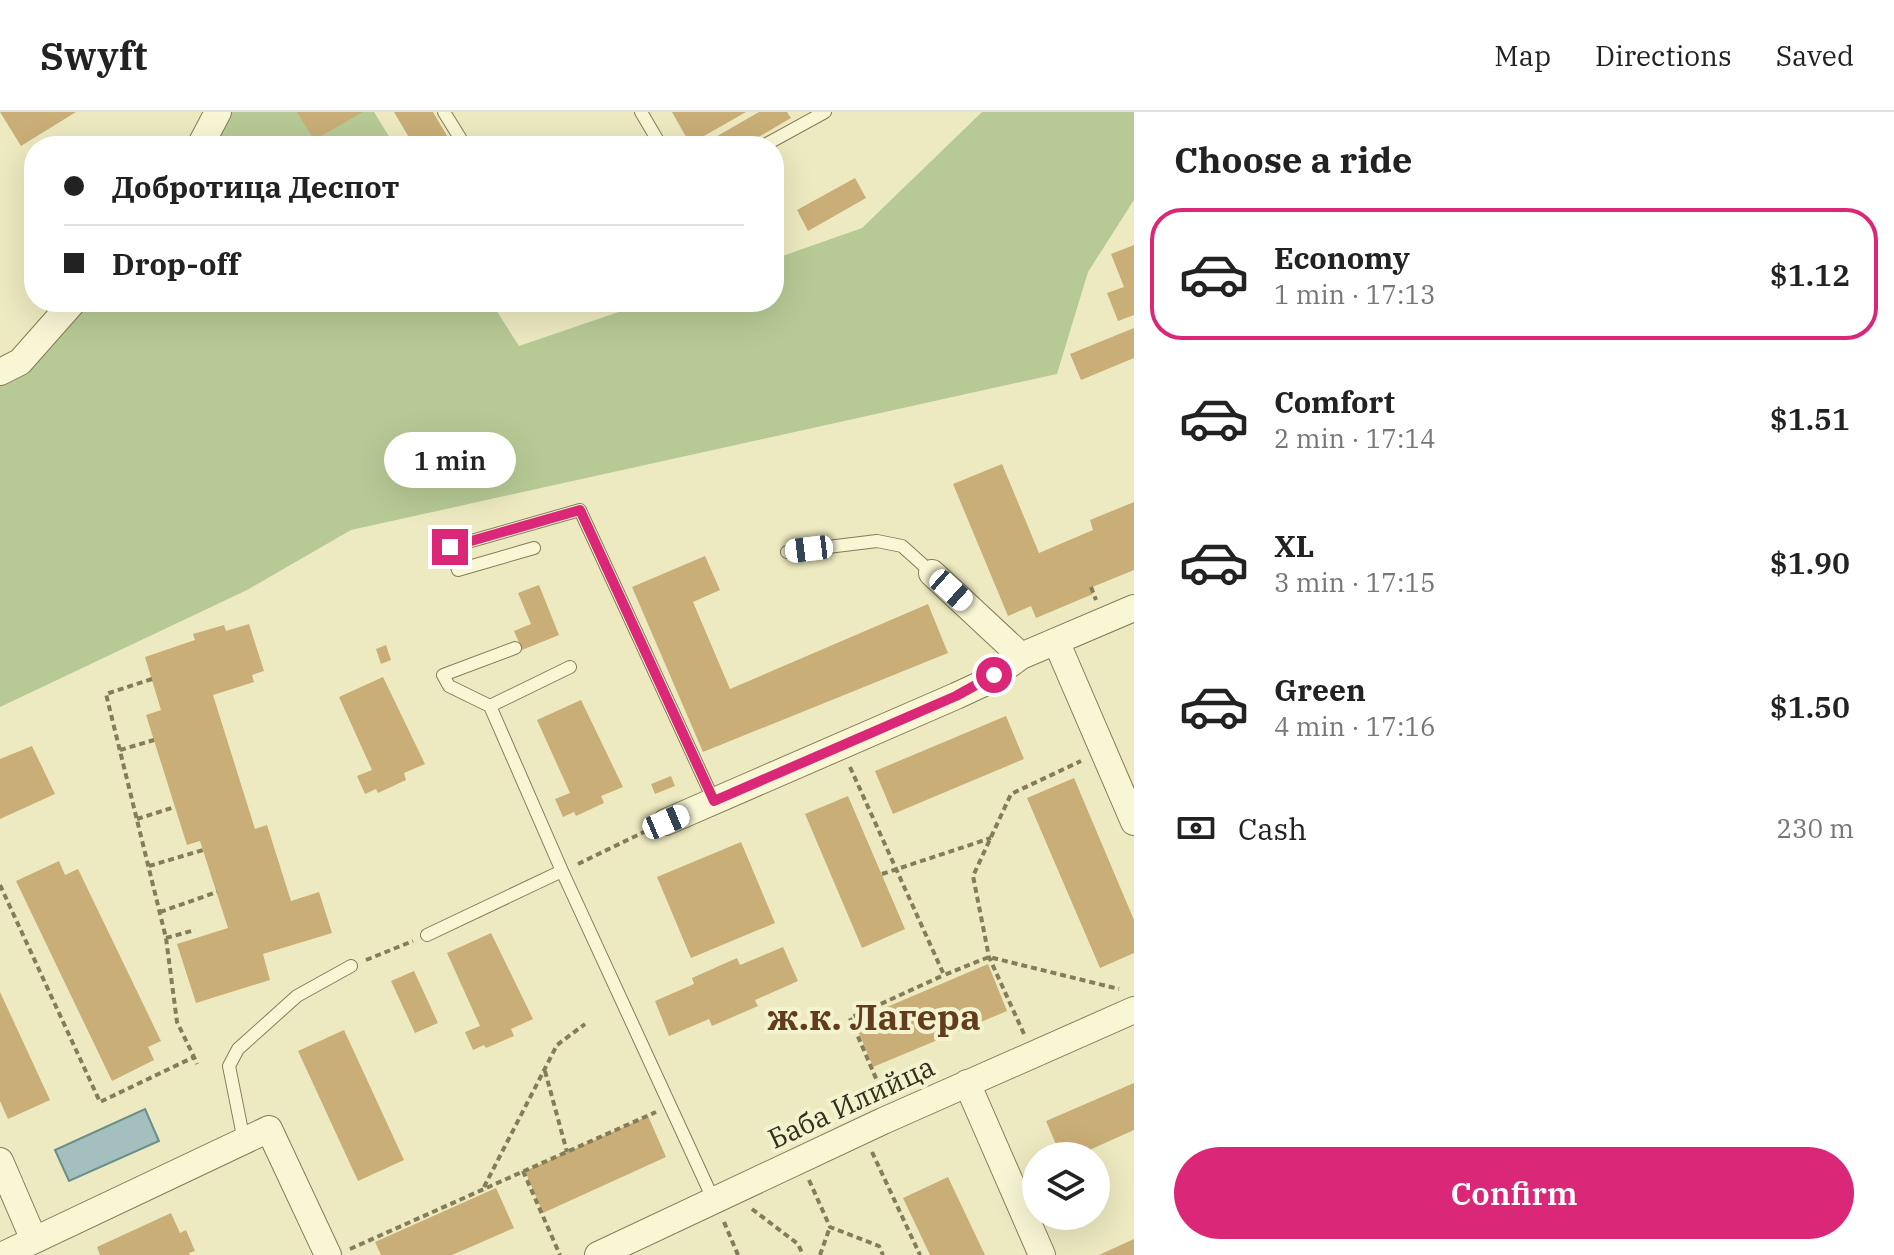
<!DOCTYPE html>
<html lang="en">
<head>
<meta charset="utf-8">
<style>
  :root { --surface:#fff; --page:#f2f2f2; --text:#222; --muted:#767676; --line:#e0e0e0; --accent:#db2777 }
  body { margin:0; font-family:"IBM Plex Serif",serif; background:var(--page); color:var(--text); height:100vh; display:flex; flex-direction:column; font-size:30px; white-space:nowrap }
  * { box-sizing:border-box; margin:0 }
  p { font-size:26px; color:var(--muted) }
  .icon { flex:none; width:44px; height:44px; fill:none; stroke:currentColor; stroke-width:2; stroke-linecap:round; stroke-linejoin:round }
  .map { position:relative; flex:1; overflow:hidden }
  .details { display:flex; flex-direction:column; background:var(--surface); width:760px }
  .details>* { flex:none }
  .guide { position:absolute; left:24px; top:24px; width:760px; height:176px; border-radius:32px; box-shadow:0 8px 32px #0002; display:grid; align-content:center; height:176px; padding:0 40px; background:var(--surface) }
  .fabs { position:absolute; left:1022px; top:1030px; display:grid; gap:16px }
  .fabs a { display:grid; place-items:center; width:88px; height:88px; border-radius:50%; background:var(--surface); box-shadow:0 8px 32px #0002; font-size:40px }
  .end { position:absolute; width:36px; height:36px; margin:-18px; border:10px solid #db2777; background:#fff; box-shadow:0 0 0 4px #fff }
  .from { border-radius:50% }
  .bubble { position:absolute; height:56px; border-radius:28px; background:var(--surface); box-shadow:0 8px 32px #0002; font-size:26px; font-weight:600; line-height:56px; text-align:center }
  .car { position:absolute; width:24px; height:48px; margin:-24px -12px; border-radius:10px; box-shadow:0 0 6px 2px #0007; background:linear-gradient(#fff 24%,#345 0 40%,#fff 0 76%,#345 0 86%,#fff 0) }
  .guide b { display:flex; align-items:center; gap:28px; height:76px; font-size:30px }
  .guide b+b { border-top:2px solid var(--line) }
  .guide i { width:20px; height:20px; background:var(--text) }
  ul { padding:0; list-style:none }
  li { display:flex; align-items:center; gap:24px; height:132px; margin:0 16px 12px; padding:0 24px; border:4px solid transparent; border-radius:32px }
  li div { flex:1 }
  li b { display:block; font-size:30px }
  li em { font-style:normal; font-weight:600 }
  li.current { border-color:var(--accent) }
  li>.icon { width:72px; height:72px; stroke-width:1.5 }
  h2 { padding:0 40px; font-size:36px; line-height:96px }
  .pay { display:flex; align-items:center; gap:20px; height:88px; padding:0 40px; font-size:30px }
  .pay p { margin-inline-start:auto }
  .primary-button { display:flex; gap:16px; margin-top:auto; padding:16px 40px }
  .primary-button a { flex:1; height:92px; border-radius:48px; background:var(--accent); color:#fff; font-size:32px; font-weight:600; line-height:92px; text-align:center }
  header { display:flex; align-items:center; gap:48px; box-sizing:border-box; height:112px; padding:0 40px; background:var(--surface); border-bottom:2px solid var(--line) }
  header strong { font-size:38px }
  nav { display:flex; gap:44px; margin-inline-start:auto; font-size:28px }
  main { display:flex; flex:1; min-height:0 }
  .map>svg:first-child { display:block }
  .green { fill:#b7ca95 }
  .water { fill:#a3bfbe; stroke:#6b8d8c; stroke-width:2 }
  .building { fill:#caae77 }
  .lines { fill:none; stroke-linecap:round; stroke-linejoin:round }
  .lane-casing { stroke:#857c59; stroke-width:14 }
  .street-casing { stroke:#857c59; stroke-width:28 }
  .path { stroke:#857c59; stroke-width:4; stroke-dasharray:6 4; stroke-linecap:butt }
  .lane { stroke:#f8f6d4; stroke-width:12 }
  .street { stroke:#f8f6d4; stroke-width:26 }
  .route { stroke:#db2777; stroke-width:10 }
  .labels { text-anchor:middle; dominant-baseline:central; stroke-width:8; stroke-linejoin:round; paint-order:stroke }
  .street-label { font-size:28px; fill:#352f1d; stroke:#f4f3d0 }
  .district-label { font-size:36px; font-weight:bold; fill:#613c1d; stroke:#f4f3d0 }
</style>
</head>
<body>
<header>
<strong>Swyft</strong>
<nav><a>Map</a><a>Directions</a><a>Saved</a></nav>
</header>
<main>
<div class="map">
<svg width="1134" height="1143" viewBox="0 0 1134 1143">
  <rect width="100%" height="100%" fill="#edeac1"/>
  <path class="green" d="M 218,0 L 374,0 L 395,34 L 200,34 Z
    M 982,0 L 1134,0 L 1134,88 L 1088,160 L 1057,262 L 351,418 L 247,478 L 0,595 L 0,264 L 73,190 L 491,190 L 519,234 L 648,190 L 774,190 L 774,147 L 862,116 Z"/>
  <path class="water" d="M 145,997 L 159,1029 L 69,1069 L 55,1038 Z"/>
  <path class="building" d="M 0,0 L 76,0 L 21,34 Z
    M 297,0 L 363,0 L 314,28 Z
    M 394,0 L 433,0 L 453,34 L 414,34 Z
    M 672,0 L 746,0 L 690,32 Z
    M 759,0 L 787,0 L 791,6 L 743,34 L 700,34 Z
    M 855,66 L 866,86 L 808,119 L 797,98 Z
    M 1134,133 L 1134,203 L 1118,209 L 1107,181 L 1124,175 L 1111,142 Z
    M 1134,216 L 1134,246 L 1081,268 L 1070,242 Z
    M 1002,352 L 1039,441 L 1093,418 L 1090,408 L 1134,390 L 1134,458 L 1090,476 L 1093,482 L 1036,506 L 1031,494 L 1008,504 L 953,372 Z
    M 705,444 L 720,478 L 693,490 L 730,577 L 928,492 L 948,541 L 703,640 L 632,475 Z
    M 539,473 L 559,523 L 522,538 L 514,519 L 531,512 L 518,481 Z
    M 249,512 L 264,559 L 252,563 L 254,570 L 213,583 L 255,717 L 267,713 L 291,789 L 319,780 L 332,821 L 263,842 L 270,868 L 196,891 L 177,832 L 228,816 L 200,729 L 187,733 L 146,603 L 161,598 L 145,545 L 195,528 L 193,522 L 224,513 L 226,519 Z
    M 386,533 L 391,548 L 381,552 L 376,537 Z
    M 383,565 L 425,652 L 404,661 L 406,668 L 378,681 L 376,677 L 365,682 L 357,664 L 372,658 L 339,585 Z
    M 581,588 L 623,675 L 601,684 L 604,691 L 576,704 L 574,700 L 563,705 L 555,687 L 570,681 L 537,608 Z
    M 1006,604 L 1024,647 L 893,702 L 875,659 Z
    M 32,634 L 55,682 L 0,707 L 0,647 Z
    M 671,664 L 675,674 L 655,682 L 651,672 Z
    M 1074,666 L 1134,808 L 1134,841 L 1100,856 L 1027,686 Z
    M 848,684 L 905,817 L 862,836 L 805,702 Z
    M 741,730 L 775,811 L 691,846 L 657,765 Z
    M 59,749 L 65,763 L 78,757 L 161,929 L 148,935 L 154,948 L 112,969 L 16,769 Z
    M 491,821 L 533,907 L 511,917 L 514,924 L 486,936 L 484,933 L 473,938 L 465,920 L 480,914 L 447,841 Z
    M 783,835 L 798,869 L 755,888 L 758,894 L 712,914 L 709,907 L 669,924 L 655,889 L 694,872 L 692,866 L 737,846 L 740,853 Z
    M 988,852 L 1007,899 L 873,955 L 854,909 Z
    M 414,859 L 438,911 L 415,921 L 391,869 Z
    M 0,880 L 50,988 L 8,1007 L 0,989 Z
    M 344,918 L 404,1048 L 358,1069 L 298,939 Z
    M 1134,971 L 1134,1018 L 1076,1044 L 1061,1044 L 1046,1009 Z
    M 648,1004 L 666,1045 L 543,1101 L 525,1059 Z
    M 948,1065 L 956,1082 L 985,1143 L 930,1143 L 903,1086 Z
    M 496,1076 L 514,1116 L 452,1143 L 381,1143 L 375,1130 Z
    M 171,1101 L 180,1121 L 186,1118 L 195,1139 L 189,1141 L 190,1143 L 100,1143 L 97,1135 Z
    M 1134,1127 L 1134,1143 L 1099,1143 Z"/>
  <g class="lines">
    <defs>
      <path id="lane" d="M 444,0 L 465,34
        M 641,0 L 661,34
        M 763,34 L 825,0
        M 534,436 L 458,458 L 450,435 L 580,398 L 714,689
        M 787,440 L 877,429 L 902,434 L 932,461
        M 515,536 L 443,563 L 449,574 L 490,594 L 562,759 L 714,1089
        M 490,594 L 570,555
        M 427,823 L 562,759
        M 244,1029 L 229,954 L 238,937 L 297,884 L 351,854"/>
      <path id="street" d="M 200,34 L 218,0
        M 0,260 L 20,250 L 73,190
        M 932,461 L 1021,544
        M 1056,529 L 1134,710
        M 666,710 L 956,584 L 984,571 L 1021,544 L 1134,496
        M 967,971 L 1042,1143
        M 0,1049 L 34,1128
        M 3,1143 L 269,1017 L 328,1143
        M 598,1143 L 883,1009 L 1134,898"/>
    </defs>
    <use href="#lane" class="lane-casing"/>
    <use href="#street" class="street-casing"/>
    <path class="path" d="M 1091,475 L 1096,488
      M 152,567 L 106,582 L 166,826 L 177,910 L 194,945
      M 120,638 L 154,628
      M 850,655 L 944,863 L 989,845 L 1119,877
      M 137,707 L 175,695
      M 578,752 L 646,719
      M 149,754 L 203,738
      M 882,762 L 991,726
      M 0,773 L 100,990 L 194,945 L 197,952
      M 160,800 L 217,780
      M 166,826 L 195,818
      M 366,848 L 413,829
      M 1024,922 L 989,845 L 973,764 L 1011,682 L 1081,649
      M 545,959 L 567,1040
      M 884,985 L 850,906 L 944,863
      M 872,1040 L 920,1143
      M 523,1059 L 560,1143
      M 809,1068 L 830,1115 L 879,1134 L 883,1143
      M 484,1075 L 557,933 L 585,912
      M 752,1097 L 798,1132 L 803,1143
      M 724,1110 L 738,1143
      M 350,1137 L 656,1000
      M 820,1143 L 830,1115"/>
    <use href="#lane" class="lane"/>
    <use href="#street" class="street"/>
  </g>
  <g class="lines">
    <path class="route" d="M 450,435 L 580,398 L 714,689 L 956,584 L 994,563"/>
  </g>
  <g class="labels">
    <g class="street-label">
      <text transform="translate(851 990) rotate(-25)">Баба Илийца</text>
    </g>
    <g class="district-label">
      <text x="874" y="904">ж.к. Лагера</text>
    </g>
  </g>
</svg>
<div class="fabs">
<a><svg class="icon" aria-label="layers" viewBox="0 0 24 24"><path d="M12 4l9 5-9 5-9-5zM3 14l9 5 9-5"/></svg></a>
</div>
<i class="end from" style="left:994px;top:563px"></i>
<i class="end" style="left:450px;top:435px"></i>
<div class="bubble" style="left:384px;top:320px;width:132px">1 min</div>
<i class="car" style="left:809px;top:437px;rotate:263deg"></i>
<i class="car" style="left:951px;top:478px;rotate:132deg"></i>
<i class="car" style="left:666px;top:710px;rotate:67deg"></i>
<div class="guide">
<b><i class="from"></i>Добротица Деспот</b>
<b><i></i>Drop-off</b>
</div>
</div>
<section class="details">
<h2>Choose a ride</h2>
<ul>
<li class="current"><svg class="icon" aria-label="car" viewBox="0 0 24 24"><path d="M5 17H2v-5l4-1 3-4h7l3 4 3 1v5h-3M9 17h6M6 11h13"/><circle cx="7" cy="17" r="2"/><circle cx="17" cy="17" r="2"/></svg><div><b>Economy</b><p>1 min · 17:13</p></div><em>$1.12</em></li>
<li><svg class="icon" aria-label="car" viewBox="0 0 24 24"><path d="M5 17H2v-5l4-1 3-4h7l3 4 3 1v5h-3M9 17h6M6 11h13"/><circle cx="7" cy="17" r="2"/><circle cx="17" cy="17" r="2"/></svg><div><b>Comfort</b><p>2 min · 17:14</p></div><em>$1.51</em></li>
<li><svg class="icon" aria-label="car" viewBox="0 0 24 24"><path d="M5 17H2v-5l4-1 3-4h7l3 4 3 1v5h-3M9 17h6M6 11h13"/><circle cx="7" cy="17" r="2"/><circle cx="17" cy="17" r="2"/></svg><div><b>XL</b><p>3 min · 17:15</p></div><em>$1.90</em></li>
<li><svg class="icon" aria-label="car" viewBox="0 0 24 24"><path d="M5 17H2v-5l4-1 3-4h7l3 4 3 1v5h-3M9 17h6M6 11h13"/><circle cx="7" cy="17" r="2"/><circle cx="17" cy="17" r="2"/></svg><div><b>Green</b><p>4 min · 17:16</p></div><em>$1.50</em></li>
</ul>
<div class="pay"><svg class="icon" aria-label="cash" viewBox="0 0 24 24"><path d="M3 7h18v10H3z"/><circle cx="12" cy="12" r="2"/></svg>Cash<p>230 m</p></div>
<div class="primary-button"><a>Confirm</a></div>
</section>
</main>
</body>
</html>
